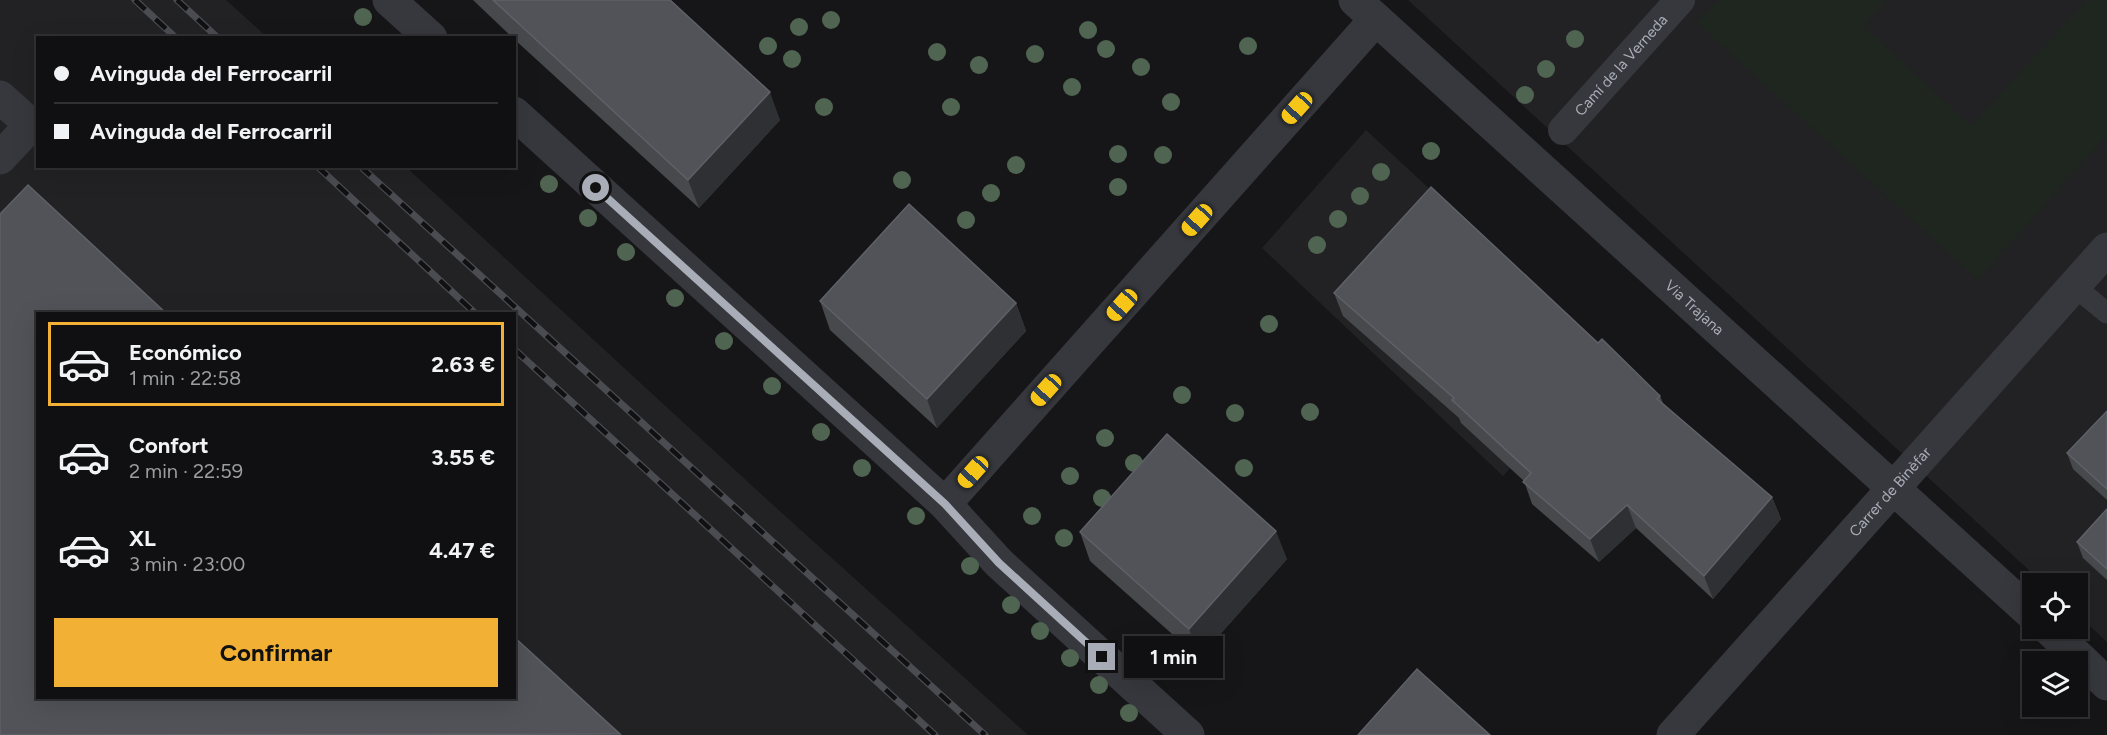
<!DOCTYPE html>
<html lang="es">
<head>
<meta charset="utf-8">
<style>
  :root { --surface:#101012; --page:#19191b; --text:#f1f3f6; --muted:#9c9d9f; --line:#303032; --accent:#f2b134 }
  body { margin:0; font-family:Figtree,sans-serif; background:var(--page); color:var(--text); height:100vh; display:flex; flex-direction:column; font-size:22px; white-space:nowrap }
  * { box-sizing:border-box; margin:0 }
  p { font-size:20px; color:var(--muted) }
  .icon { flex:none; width:33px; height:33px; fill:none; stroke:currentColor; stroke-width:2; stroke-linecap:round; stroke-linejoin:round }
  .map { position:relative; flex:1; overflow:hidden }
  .panel { position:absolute; left:36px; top:312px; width:480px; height:387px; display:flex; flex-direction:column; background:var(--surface); border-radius:0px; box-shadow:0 6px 24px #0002,0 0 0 2px var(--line) }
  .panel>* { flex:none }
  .top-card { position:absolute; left:36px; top:36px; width:480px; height:132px; border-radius:0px; box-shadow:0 6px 24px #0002,0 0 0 2px var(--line); display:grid; align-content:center; height:132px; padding:0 18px; background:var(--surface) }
  .controls { position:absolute; left:2022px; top:573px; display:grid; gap:12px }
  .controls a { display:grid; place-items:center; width:66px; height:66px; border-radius:0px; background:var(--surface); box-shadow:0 6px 24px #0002,0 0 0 2px var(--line); font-size:30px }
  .end { position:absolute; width:27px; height:27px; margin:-14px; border:8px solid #a8adb8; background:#111; box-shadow:0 0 0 3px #111 }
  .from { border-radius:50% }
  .bubble { position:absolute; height:42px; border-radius:0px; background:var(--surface); box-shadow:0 6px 24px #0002,0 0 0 2px var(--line); font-size:20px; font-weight:700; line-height:42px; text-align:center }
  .car { position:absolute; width:18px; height:36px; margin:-18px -9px; border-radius:8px; box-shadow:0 0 4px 2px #0007; background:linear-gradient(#f5c518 24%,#345 0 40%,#f5c518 0 76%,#345 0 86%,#f5c518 0) }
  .top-card b { display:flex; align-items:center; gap:21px; height:57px; font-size:22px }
  .top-card b+b { border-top:2px solid var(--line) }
  .top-card i { width:15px; height:15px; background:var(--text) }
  ul { padding:10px 0 0; list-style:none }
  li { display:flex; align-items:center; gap:18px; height:84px; margin:0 12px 9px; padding:0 6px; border:3px solid transparent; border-radius:0px }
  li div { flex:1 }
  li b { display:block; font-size:22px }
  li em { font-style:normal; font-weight:700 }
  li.selected { border-color:var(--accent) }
  li>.icon { width:54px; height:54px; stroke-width:1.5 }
  .cta { display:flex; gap:12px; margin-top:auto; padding:12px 18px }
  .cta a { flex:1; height:69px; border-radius:0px; background:var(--accent); color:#111; font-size:24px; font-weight:700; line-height:69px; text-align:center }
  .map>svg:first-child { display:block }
  .built { fill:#222225; fill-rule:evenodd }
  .green { fill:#1e261f }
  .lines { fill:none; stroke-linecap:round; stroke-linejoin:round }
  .service { stroke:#37383d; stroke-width:21 }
  .pedestrian { stroke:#37383d; stroke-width:30 }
  .minor { stroke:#37383d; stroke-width:33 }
  .rail-casing { stroke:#4a4c52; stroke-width:7 }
  .rail { stroke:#111113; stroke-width:4.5; stroke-dasharray:14; stroke-linecap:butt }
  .tree { fill:#506452 }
  .wall { fill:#47494d }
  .shaded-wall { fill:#2f3033 }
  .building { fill:#525359; stroke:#5f6168; stroke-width:1.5 }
  .route { stroke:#a8adb8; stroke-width:8 }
  .labels { text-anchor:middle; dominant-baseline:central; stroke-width:5; stroke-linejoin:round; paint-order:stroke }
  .street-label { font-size:15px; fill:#a8adb8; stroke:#111113 }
</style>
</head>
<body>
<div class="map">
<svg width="2107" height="735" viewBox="0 0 2107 735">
  <rect width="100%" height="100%" fill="#161618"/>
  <path class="built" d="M 0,0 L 226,0 L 267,37 L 38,38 L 38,166 L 406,167 L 772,504 L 1028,735 L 0,735 ZM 38,314 L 514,314 L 514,698 L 38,698 Z
    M 1408,0 L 2107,0 L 2107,642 L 2078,615 L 2078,584 L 2043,583 Z
    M 1366,130 L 1611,357 L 1503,476 L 1262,248 Z"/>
  <path class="green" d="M 1718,0 L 1886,0 L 1864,26 L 1971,126 L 2087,0 L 2107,0 L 2107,135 L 1978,280 L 1697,23 Z"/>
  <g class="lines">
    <path class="service" d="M 2074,286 L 2107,313"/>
    <path class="pedestrian" id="s1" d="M 1563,130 L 1680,0"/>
    <g class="minor">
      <path d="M 389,0 L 431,38"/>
      <path id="s2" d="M 1355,0 L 2032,614"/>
      <path d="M 0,97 L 31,125 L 0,158"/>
      <path d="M 514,113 L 945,504 L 999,563 L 1188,735"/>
      <path d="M 945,504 L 1376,19"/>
      <path d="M 2048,628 L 2107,684"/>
      <path id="s3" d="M 1673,735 L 2107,249"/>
    </g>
    <defs>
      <path id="rail" d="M 135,0 L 176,38
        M 177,0 L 218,38
        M 317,166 L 476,314
        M 360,166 L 985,735
        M 514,349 L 935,735"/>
    </defs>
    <use href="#rail" class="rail-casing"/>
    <use href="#rail" class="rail"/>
  </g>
  <g class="tree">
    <circle cx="363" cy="17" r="9"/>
    <circle cx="831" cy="20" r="9"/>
    <circle cx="799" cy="27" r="9"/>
    <circle cx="1088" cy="30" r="9"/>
    <circle cx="1575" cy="39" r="9"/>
    <circle cx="768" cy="46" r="9"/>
    <circle cx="1248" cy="46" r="9"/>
    <circle cx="1106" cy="49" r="9"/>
    <circle cx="937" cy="52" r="9"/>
    <circle cx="1035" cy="54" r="9"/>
    <circle cx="792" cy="59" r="9"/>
    <circle cx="979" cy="65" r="9"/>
    <circle cx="1141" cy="67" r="9"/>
    <circle cx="1546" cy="69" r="9"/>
    <circle cx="1072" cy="87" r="9"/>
    <circle cx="1525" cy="95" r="9"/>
    <circle cx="1171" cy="102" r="9"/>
    <circle cx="824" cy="107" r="9"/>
    <circle cx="951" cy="107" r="9"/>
    <circle cx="1431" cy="151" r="9"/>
    <circle cx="1118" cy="154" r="9"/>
    <circle cx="1163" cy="155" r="9"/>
    <circle cx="1016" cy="165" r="9"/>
    <circle cx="1381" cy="172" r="9"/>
    <circle cx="902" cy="180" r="9"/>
    <circle cx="549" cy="184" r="9"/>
    <circle cx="1118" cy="187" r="9"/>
    <circle cx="991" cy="193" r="9"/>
    <circle cx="1360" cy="196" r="9"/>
    <circle cx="588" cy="218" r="9"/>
    <circle cx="1338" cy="219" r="9"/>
    <circle cx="966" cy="220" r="9"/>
    <circle cx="1317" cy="245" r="9"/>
    <circle cx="626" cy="252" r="9"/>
    <circle cx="675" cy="298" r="9"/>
    <circle cx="1269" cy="324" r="9"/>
    <circle cx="724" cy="341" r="9"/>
    <circle cx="772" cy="386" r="9"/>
    <circle cx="1182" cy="395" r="9"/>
    <circle cx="1310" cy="412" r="9"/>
    <circle cx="1235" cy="413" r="9"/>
    <circle cx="821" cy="432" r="9"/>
    <circle cx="1105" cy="438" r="9"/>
    <circle cx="1134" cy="463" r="9"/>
    <circle cx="862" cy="468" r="9"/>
    <circle cx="1244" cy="468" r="9"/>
    <circle cx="1070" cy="476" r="9"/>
    <circle cx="1102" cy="498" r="9"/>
    <circle cx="916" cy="516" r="9"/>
    <circle cx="1032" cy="516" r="9"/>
    <circle cx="1064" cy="538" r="9"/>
    <circle cx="970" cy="566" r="9"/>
    <circle cx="1011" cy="605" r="9"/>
    <circle cx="1040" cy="631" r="9"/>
    <circle cx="1070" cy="658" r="9"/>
    <circle cx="1099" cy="685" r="9"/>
    <circle cx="1129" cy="713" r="9"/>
  </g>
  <path class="wall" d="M 473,0 L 670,0 L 780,120 L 699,208 L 514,39 L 514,38 L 513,38 Z
    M 1334,293 L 1598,343 L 1660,396 L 1663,403 L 1772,497 L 1781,519 L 1713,599 L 1636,528 L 1599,562 L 1532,504 L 1524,481 L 1461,423 L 1459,418 L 1343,316 Z
    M 820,301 L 1016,303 L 1026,331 L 937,428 L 830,330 Z
    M 2107,411 L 2107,500 L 2073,469 L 2067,453 Z
    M 2107,509 L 2107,580 L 2083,558 L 2077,542 Z
    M 1080,532 L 1287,559 L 1199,658 L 1090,561 Z"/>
  <path class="shaded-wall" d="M 770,92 L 780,120 L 699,208 L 688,180 Z
    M 1016,303 L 1026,331 L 937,428 L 927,399 Z
    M 1772,497 L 1781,519 L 1713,599 L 1704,576 Z
    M 1627,505 L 1636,528 L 1599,562 L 1590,539 Z
    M 1276,531 L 1287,559 L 1199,658 L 1189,629 Z"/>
  <path class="building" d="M 493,0 L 670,0 L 770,92 L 688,180 Z
    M 28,185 L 167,314 L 38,314 L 38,698 L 514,698 L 514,637 L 620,734 L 0,735 L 0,214 Z
    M 1431,187 L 1598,343 L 1602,339 L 1660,396 L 1657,399 L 1772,497 L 1704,576 L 1627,505 L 1590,539 L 1523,482 L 1531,473 L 1452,400 L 1454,398 L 1334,293 Z
    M 909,204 L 1016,303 L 927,399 L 820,301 Z
    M 2107,411 L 2107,489 L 2067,453 Z
    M 1167,434 L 1276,531 L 1189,629 L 1080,532 Z
    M 2107,509 L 2107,569 L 2077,542 Z
    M 1417,669 L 1490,735 L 1358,735 Z"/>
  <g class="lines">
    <path class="route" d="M 596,188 L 945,504 L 999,563 L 1102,657"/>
  </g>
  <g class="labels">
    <g class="street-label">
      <text stroke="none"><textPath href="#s1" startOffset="87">Camí de la Verneda</textPath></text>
      <text stroke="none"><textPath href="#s2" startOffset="458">Via Trajana</textPath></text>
      <text stroke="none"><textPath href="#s3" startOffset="326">Carrer de Binèfar</textPath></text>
    </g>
  </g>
</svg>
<div class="controls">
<a><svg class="icon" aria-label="locate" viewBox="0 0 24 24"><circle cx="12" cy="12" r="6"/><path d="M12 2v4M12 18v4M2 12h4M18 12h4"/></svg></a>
<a><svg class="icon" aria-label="layers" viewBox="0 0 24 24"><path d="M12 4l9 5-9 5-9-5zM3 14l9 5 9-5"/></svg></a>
</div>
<i class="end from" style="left:596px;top:188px"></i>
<i class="end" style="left:1102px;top:657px"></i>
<div class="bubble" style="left:1124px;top:636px;width:99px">1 min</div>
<i class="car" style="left:1297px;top:108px;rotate:222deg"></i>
<i class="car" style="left:1197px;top:220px;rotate:222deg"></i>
<i class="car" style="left:1122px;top:305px;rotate:222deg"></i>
<i class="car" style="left:1046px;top:390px;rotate:222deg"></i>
<i class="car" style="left:973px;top:472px;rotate:222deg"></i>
<div class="top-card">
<b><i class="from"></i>Avinguda del Ferrocarril</b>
<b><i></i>Avinguda del Ferrocarril</b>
</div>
<section class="panel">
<ul>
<li class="selected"><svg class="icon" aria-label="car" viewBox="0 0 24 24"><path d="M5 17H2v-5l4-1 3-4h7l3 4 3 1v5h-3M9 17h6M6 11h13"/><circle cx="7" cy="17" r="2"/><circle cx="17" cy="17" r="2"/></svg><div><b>Económico</b><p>1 min · 22:58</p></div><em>2.63 €</em></li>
<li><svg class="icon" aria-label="car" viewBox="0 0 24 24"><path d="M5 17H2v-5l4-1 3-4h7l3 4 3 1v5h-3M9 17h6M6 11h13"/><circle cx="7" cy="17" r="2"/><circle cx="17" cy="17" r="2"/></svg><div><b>Confort</b><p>2 min · 22:59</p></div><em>3.55 €</em></li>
<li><svg class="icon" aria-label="car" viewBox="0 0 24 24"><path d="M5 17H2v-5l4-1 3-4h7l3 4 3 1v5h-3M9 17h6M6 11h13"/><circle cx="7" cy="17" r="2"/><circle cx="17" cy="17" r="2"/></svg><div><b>XL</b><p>3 min · 23:00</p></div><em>4.47 €</em></li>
</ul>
<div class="cta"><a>Confirmar</a></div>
</section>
</div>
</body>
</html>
